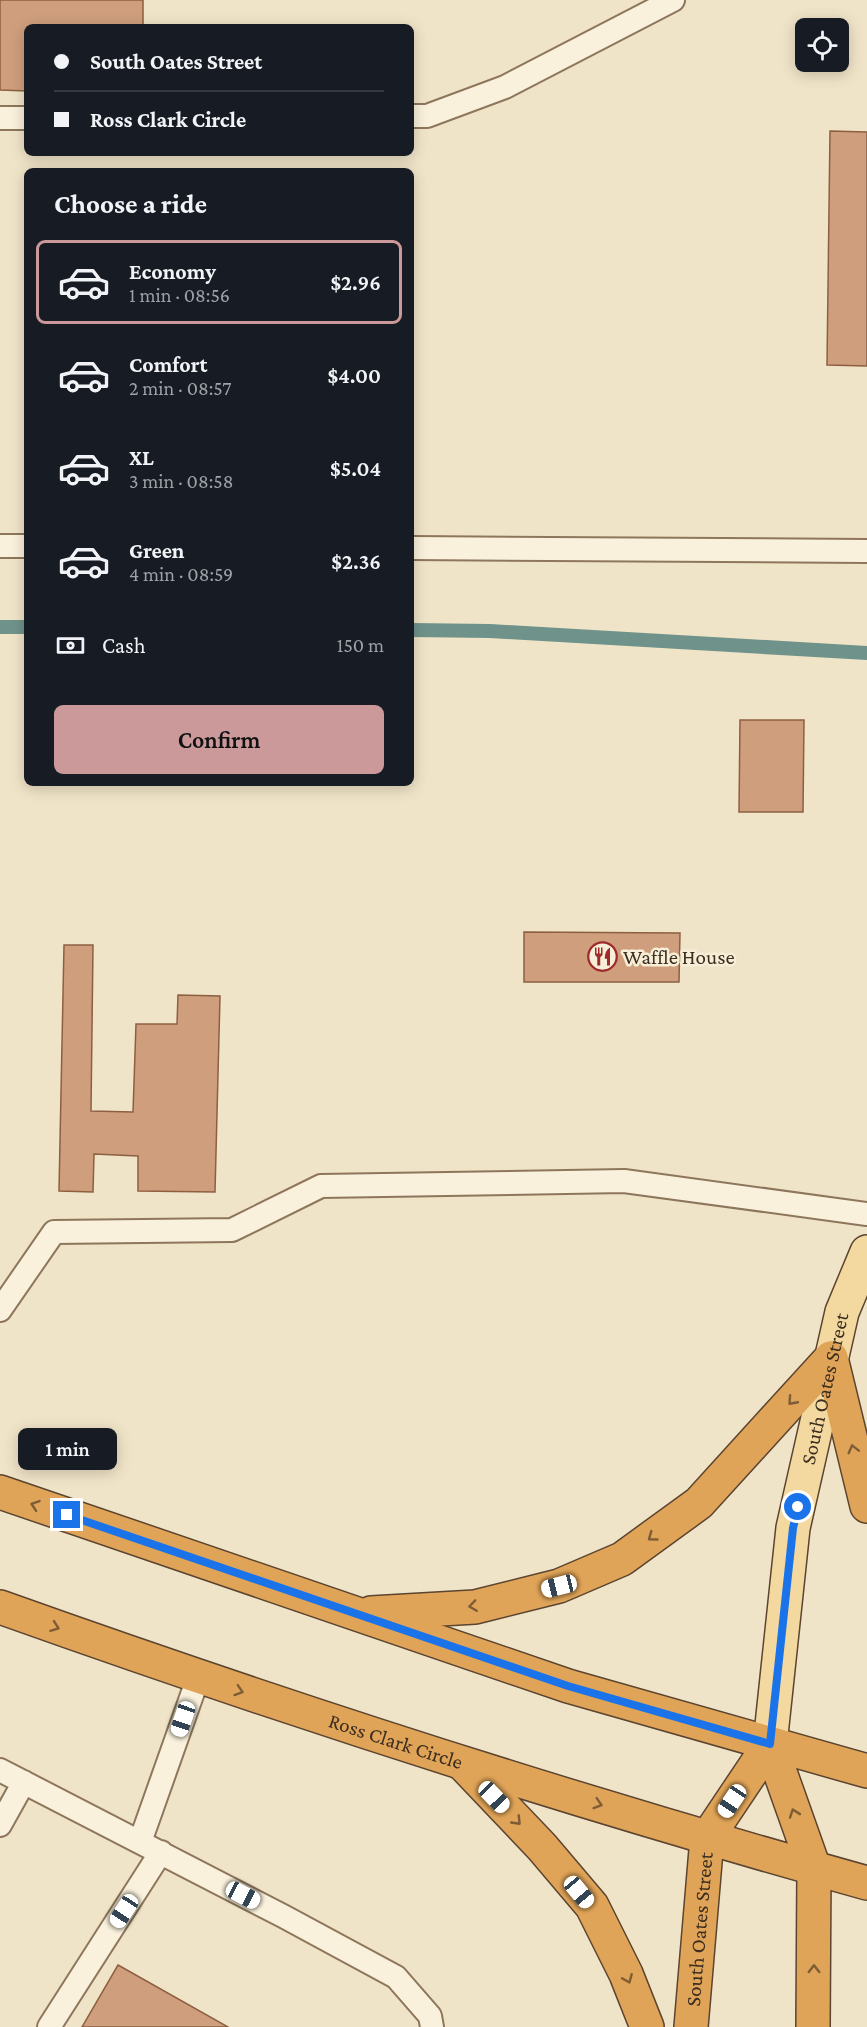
<!DOCTYPE html>
<html lang="en">
<head>
<meta charset="utf-8">
<style>
  :root { --surface:#171b24; --page:#242831; --text:#f1f3f6; --muted:#9ea1a6; --line:#363941; --accent:#cc999b }
  body { margin:0; font-family:"Crimson Pro",serif; background:var(--page); color:var(--text); height:100vh; display:flex; flex-direction:column; font-size:22px; white-space:nowrap }
  * { box-sizing:border-box; margin:0 }
  p { font-size:20px; color:var(--muted) }
  .icon { flex:none; width:33px; height:33px; fill:none; stroke:currentColor; stroke-width:2; stroke-linecap:round; stroke-linejoin:round }
  .map { position:relative; flex:1; overflow:hidden }
  .drawer { position:absolute; left:24px; top:168px; width:390px; height:618px; display:flex; flex-direction:column; background:var(--surface); border-radius:9px; box-shadow:0 3px 15px #0003 }
  .drawer>* { flex:none }
  .guide { position:absolute; left:24px; top:24px; width:390px; height:132px; border-radius:9px; box-shadow:0 3px 15px #0003; display:grid; align-content:center; height:132px; padding:0 30px; background:var(--surface) }
  .buttons { position:absolute; left:795px; top:18px; display:grid; gap:12px }
  .buttons a { display:grid; place-items:center; width:54px; height:54px; border-radius:9px; background:var(--surface); box-shadow:0 3px 15px #0003; font-size:30px }
  .end { position:absolute; width:27px; height:27px; margin:-14px; border:8px solid #1a73e8; background:#fff; box-shadow:0 0 0 3px #fff }
  .from { border-radius:50% }
  .bubble { position:absolute; height:42px; border-radius:9px; background:var(--surface); box-shadow:0 3px 15px #0003; font-size:20px; font-weight:600; line-height:42px; text-align:center }
  .car { position:absolute; width:18px; height:36px; margin:-18px -9px; border-radius:8px; box-shadow:0 0 4px 2px #0007; background:linear-gradient(#fff 24%,#345 0 40%,#fff 0 76%,#345 0 86%,#fff 0) }
  .guide b { display:flex; align-items:center; gap:21px; height:57px; font-size:22px }
  .guide b+b { border-top:2px solid var(--line) }
  .guide i { width:15px; height:15px; background:var(--text) }
  ul { padding:0; list-style:none }
  li { display:flex; align-items:center; gap:18px; height:84px; margin:0 12px 9px; padding:0 18px; border:3px solid transparent; border-radius:9px }
  li div { flex:1 }
  li b { display:block; font-size:22px }
  li em { font-style:normal; font-weight:600 }
  li.on { border-color:var(--accent) }
  li>.icon { width:54px; height:54px; stroke-width:1.5 }
  h2 { padding:0 30px; font-size:27px; line-height:72px }
  .pay { display:flex; align-items:center; gap:15px; height:66px; padding:0 30px; font-size:22px }
  .pay p { margin-inline-start:auto }
  .action { display:flex; gap:12px; margin-top:auto; padding:12px 30px }
  .action a { flex:1; height:69px; border-radius:9px; background:var(--accent); color:#111; font-size:24px; font-weight:600; line-height:69px; text-align:center }
  .map>svg:first-child { display:block }
  .lines { fill:none; stroke-linecap:round; stroke-linejoin:round }
  .stream { stroke:#6f938a; stroke-width:14 }
  .building { fill:#cf9f7d; stroke:#8d5f41; stroke-width:1.5 }
  .lane-casing { stroke:#8d765c; stroke-width:26 }
  .primary-casing { stroke:#5b4430; stroke-width:36 }
  .highway-casing { stroke:#5b4430; stroke-width:36 }
  .lane { stroke:#faf1dc; stroke-width:22 }
  .primary { stroke:#f3d9a0; stroke-width:33 }
  .highway { stroke:#e0a458; stroke-width:33 }
  .oneway { stroke:#7e5d36 }
  .route { stroke:#1a73e8; stroke-width:8 }
  .labels { text-anchor:middle; dominant-baseline:central; stroke-width:5; stroke-linejoin:round; paint-order:stroke }
  .poi-label { font-size:21px; fill:#3d2e20; stroke:#f7eed8; text-anchor:start }
  .street-label { font-size:21px; fill:#3d2e20; stroke:#f7eed8 }
</style>
</head>
<body>
<div class="map">
<svg width="867" height="2027" viewBox="0 0 867 2027">
  <rect width="100%" height="100%" fill="#f0e4c8"/>
  <g class="lines">
    <path class="stream" d="M 0,627 L 27,627
      M 411,630 L 490,631 L 867,653"/>
  </g>
  <path class="building" d="M 0,0 L 143,0 L 143,27 L 27,27 L 27,91 L 0,90 Z
    M 830,131 L 867,132 L 867,366 L 827,365 Z
    M 740,720 L 804,720 L 803,812 L 739,812 Z
    M 524,932 L 680,933 L 679,982 L 524,982 Z
    M 64,945 L 93,945 L 91,1111 L 133,1112 L 136,1024 L 177,1024 L 178,995 L 220,996 L 215,1192 L 138,1191 L 138,1156 L 94,1154 L 93,1192 L 59,1191 Z
    M 118,1965 L 228,2027 L 82,2027 Z"/>
  <g class="lines">
    <defs>
      <path id="lane" d="M 411,116 L 427,116 L 505,87 L 673,0
        M 0,118 L 27,118
        M 0,546 L 27,546
        M 411,548 L 867,551
        M 0,1310 L 54,1232 L 232,1230 L 321,1186 L 624,1181 L 867,1214
        M 0,1770 L 283,1916 L 396,1977 L 430,2016 L 432,2027
        M 0,1825 L 24,1782
        M 140,1842 L 198,1678
        M 49,2027 L 161,1852"/>
      <g id="primary">
        <path id="s1" d="M 770,1744 L 793,1528 L 842,1312 L 867,1252"/>
      </g>
      <g id="highway">
        <path d="M 831,1358 L 867,1506"/>
        <path d="M 0,1492 L 568,1686 L 867,1771"/>
        <path id="s2" d="M 0,1607 C 286,1709 575,1802 867,1883"/>
        <path d="M 371,1613 L 475,1607 L 559,1586 L 622,1559 L 699,1503 L 831,1358"/>
        <path d="M 770,1744 L 814,1868 L 813,2027"/>
        <path d="M 463,1764 L 542,1847 L 592,1906 L 626,1974 L 647,2027"/>
        <path id="s3" d="M 691,2027 L 707,1838 L 770,1744"/>
      </g>
    </defs>
    <use href="#lane" class="lane-casing"/>
    <use href="#primary" class="primary-casing"/>
    <use href="#highway" class="highway-casing"/>
    <use href="#lane" class="lane"/>
    <use href="#primary" class="primary"/>
    <use href="#highway" class="highway"/>
  </g>
  <defs><path id="oneway-chevron" d="M-2-3.5L2.5 0L-2 3.5" fill="none" stroke-width="1.6" stroke-linecap="round" stroke-linejoin="round" transform="scale(1.5)"/></defs>
  <g class="oneway">
    <use href="#oneway-chevron" transform="translate(792 1401) rotate(132)"/>
    <use href="#oneway-chevron" transform="translate(853 1449) rotate(-104)"/>
    <use href="#oneway-chevron" transform="translate(35 1505) rotate(-161)"/>
    <use href="#oneway-chevron" transform="translate(652 1537) rotate(144)"/>
    <use href="#oneway-chevron" transform="translate(473 1606) rotate(172)"/>
    <use href="#oneway-chevron" transform="translate(55 1627) rotate(20)"/>
    <use href="#oneway-chevron" transform="translate(239 1691) rotate(18)"/>
    <use href="#oneway-chevron" transform="translate(598 1804) rotate(17)"/>
    <use href="#oneway-chevron" transform="translate(794 1813) rotate(-109)"/>
    <use href="#oneway-chevron" transform="translate(517 1821) rotate(46)"/>
    <use href="#oneway-chevron" transform="translate(814 1969) rotate(-90)"/>
    <use href="#oneway-chevron" transform="translate(628 1979) rotate(67)"/>
  </g>
  <g class="lines">
    <path class="route" d="M 67,1515 L 568,1686 L 770,1744 L 793,1528 L 798,1507"/>
  </g>
  <defs>
    <symbol id="restaurant-ring" viewBox="-11 -11 22 22"><circle r="9.5" fill="#f7eed8" stroke="#9e2a2b" stroke-width="1.5"/><path d="M-5-6h1v4h1v-4h1v4h1v-4h1v5L-1.5 .5V6h-2V.5L-5-1ZM5-6V6H3V1.5H1.5Q1.5-4 5-6Z" fill="#9e2a2b"/></symbol>
  </defs>
  <g fill-rule="evenodd">
    <use href="#restaurant-ring" x="586" y="940" width="33" height="33"/>
  </g>
  <g class="labels">
    <g class="poi-label">
      <text x="623" y="957">Waffle House</text>
    </g>
    <g class="street-label">
      <text stroke="none"><textPath href="#s1" startOffset="360">South Oates Street</textPath></text>
      <text stroke="none"><textPath href="#s2" startOffset="418">Ross Clark Circle</textPath></text>
      <text stroke="none"><textPath href="#s3" startOffset="98">South Oates Street</textPath></text>
    </g>
  </g>
</svg>
<div class="buttons">
<a><svg class="icon" aria-label="locate" viewBox="0 0 24 24"><circle cx="12" cy="12" r="6"/><path d="M12 2v4M12 18v4M2 12h4M18 12h4"/></svg></a>
</div>
<i class="end from" style="left:798px;top:1507px"></i>
<i class="end" style="left:67px;top:1515px"></i>
<div class="bubble" style="left:18px;top:1428px;width:99px">1 min</div>
<i class="car" style="left:559px;top:1586px;rotate:256deg"></i>
<i class="car" style="left:183px;top:1719px;rotate:199deg"></i>
<i class="car" style="left:494px;top:1797px;rotate:136deg"></i>
<i class="car" style="left:732px;top:1801px;rotate:214deg"></i>
<i class="car" style="left:579px;top:1892px;rotate:140deg"></i>
<i class="car" style="left:243px;top:1895px;rotate:118deg"></i>
<i class="car" style="left:124px;top:1911px;rotate:213deg"></i>
<div class="guide">
<b><i class="from"></i>South Oates Street</b>
<b><i></i>Ross Clark Circle</b>
</div>
<section class="drawer">
<h2>Choose a ride</h2>
<ul>
<li class="on"><svg class="icon" aria-label="car" viewBox="0 0 24 24"><path d="M5 17H2v-5l4-1 3-4h7l3 4 3 1v5h-3M9 17h6M6 11h13"/><circle cx="7" cy="17" r="2"/><circle cx="17" cy="17" r="2"/></svg><div><b>Economy</b><p>1 min · 08:56</p></div><em>$2.96</em></li>
<li><svg class="icon" aria-label="car" viewBox="0 0 24 24"><path d="M5 17H2v-5l4-1 3-4h7l3 4 3 1v5h-3M9 17h6M6 11h13"/><circle cx="7" cy="17" r="2"/><circle cx="17" cy="17" r="2"/></svg><div><b>Comfort</b><p>2 min · 08:57</p></div><em>$4.00</em></li>
<li><svg class="icon" aria-label="car" viewBox="0 0 24 24"><path d="M5 17H2v-5l4-1 3-4h7l3 4 3 1v5h-3M9 17h6M6 11h13"/><circle cx="7" cy="17" r="2"/><circle cx="17" cy="17" r="2"/></svg><div><b>XL</b><p>3 min · 08:58</p></div><em>$5.04</em></li>
<li><svg class="icon" aria-label="car" viewBox="0 0 24 24"><path d="M5 17H2v-5l4-1 3-4h7l3 4 3 1v5h-3M9 17h6M6 11h13"/><circle cx="7" cy="17" r="2"/><circle cx="17" cy="17" r="2"/></svg><div><b>Green</b><p>4 min · 08:59</p></div><em>$2.36</em></li>
</ul>
<div class="pay"><svg class="icon" aria-label="cash" viewBox="0 0 24 24"><path d="M3 7h18v10H3z"/><circle cx="12" cy="12" r="2"/></svg>Cash<p>150 m</p></div>
<div class="action"><a>Confirm</a></div>
</section>
</div>
</body>
</html>
